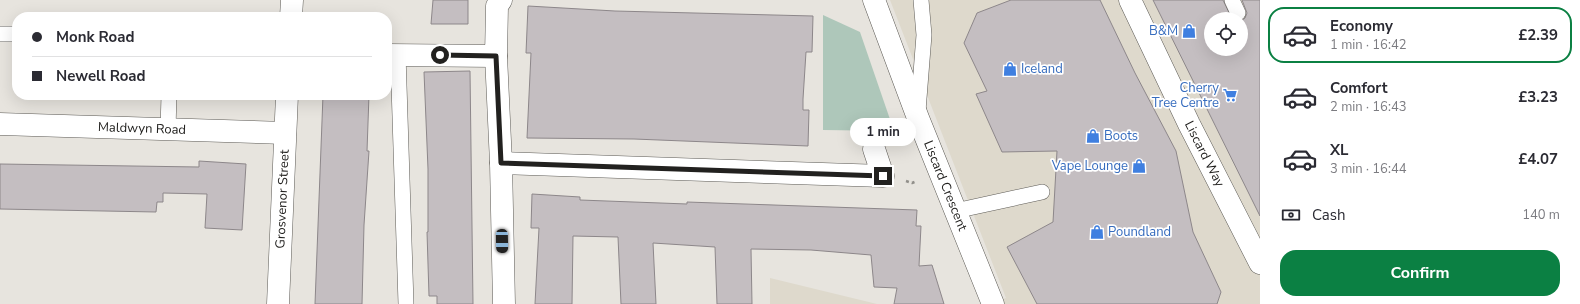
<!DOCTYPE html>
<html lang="en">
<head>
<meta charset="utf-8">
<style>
  :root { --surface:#fff; --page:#f2f2f3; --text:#2b2b33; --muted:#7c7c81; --line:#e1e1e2; --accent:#0b8043 }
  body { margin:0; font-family:"Nunito Sans",sans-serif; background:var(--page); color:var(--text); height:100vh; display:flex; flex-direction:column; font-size:15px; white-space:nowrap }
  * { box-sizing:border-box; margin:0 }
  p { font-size:13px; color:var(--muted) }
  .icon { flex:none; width:22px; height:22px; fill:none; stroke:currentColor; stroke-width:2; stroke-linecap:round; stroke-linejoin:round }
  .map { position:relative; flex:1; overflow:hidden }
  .sheet { display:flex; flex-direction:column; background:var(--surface); width:320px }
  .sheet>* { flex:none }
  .guide { position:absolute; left:12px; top:12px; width:380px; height:88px; border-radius:16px; box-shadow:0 4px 16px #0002; display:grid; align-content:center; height:88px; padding:0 20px; background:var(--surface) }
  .buttons { position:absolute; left:1204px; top:12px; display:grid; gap:8px }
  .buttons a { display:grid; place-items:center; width:44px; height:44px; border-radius:50%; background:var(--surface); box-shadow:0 4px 16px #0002; font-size:20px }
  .end { position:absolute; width:18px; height:18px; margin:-9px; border:5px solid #22211f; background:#fff; box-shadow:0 0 0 2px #fff }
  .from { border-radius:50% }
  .bubble { position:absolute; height:28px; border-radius:14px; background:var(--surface); box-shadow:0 4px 16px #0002; font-size:13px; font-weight:700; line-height:28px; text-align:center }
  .car { position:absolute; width:12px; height:24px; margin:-12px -6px; border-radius:5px; box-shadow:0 0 3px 1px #0007; background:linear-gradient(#222 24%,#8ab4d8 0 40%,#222 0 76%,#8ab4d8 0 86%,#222 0) }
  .guide b { display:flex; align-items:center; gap:14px; height:38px; font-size:15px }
  .guide b+b { border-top:1px solid var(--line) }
  .guide i { width:10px; height:10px; background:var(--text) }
  ul { padding:7px 0 0; list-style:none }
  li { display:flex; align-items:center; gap:12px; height:56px; margin:0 8px 6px; padding:0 12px; border:2px solid transparent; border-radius:16px }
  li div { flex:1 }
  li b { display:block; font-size:15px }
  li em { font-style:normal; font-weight:700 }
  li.on { border-color:var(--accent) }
  li>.icon { width:36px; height:36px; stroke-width:1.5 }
  .pay { display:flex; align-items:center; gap:10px; height:44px; padding:0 20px; font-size:15px }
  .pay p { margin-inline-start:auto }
  .action { display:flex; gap:8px; margin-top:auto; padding:8px 20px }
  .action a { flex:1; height:46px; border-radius:16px; background:var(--accent); color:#fff; font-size:16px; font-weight:700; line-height:46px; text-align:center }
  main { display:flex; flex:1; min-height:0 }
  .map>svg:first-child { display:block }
  .built { fill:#ded9cc; fill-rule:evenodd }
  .green { fill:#aec7ba }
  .building { fill:#c4bec1; stroke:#8d878a }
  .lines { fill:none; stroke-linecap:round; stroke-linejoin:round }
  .lane-casing { stroke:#5d5b56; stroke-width:16 }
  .street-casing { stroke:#5d5b56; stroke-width:23 }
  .primary-casing { stroke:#5d5b56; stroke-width:23 }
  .path { stroke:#918f8a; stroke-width:2.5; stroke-dasharray:3 3; stroke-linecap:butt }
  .lane { stroke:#fff; stroke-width:15 }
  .street { stroke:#fff; stroke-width:22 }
  .primary { stroke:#fff; stroke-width:22 }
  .route { stroke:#22211f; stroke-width:5 }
  .labels { text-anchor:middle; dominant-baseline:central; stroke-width:3.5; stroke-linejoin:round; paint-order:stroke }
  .shop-label { font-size:13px; fill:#366cbe; stroke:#fff; text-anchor:end }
  .street-label { font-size:13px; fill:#22211f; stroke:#fff }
</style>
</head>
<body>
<main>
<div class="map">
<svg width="1260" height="304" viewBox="0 0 1260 304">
  <rect width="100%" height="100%" fill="#e7e4de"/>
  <path class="built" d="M 890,0 L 1260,0 L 1260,304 L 989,304 L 1006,298 ZM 1211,19 L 1241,19 L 1241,49 L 1211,49 Z
    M 770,278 L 877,304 L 770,304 Z"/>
  <path class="green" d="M 823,15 L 860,32 L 894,131 L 823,130 Z"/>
  <path class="building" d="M 433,0 L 468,0 L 468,24 L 431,24 Z
    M 1011,0 L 1100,0 L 1135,73 L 1176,151 L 1193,232 L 1221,292 L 1217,304 L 1037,304 L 1007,247 L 1053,222 L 1057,151 L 1002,152 L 976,94 L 987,91 L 964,43 L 977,13 Z
    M 1153,0 L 1223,0 L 1232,19 L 1211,19 L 1211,49 L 1241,49 L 1241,21 L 1245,18 L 1247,13 L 1242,0 L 1260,0 L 1260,216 Z
    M 528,6 L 615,11 L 813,16 L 812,52 L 806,52 L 803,99 L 803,110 L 809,110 L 808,146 L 634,139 L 527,138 L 531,53 L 526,53 Z
    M 470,71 L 473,304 L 437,304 L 437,296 L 429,296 L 427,232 L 428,232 L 428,169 L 424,72 Z
    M 323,95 L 369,95 L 367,151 L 369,151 L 364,225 L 362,304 L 315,304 Z
    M 199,161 L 246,164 L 242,230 L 205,228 L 207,194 L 163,193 L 163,202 L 157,202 L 156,212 L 0,209 L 0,164 L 199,167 Z
    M 532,194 L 580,197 L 580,200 L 687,204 L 687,202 L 917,210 L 916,226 L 921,226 L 919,266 L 932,265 L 944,304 L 894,304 L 897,288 L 874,287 L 871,255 L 811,250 L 751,249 L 752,304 L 717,304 L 715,247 L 653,243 L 656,304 L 621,304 L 618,237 L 573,236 L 572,304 L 535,304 L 539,228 L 531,228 Z"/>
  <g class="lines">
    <defs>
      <path id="lane" d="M 1232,0 L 1238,13
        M 0,34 L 17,34
        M 398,54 L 406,304
        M 918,111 L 924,35 L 921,0
        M 168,129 L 169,95
        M 955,211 L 1042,192"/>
      <g id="street">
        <path id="s1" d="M 1130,0 L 1189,124 L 1260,263"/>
        <path d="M 291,17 L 292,0"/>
        <path d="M 387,55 L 496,56 L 497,6 L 501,0"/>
        <path d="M 496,56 L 501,163 L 504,304"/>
        <path id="s2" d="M 0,124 L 285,133"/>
        <path d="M 501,163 L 883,176 L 874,149"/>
        <path id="s3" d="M 278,304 L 287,95"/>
      </g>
      <g id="primary">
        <path id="s4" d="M 874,0 L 918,118 L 993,304"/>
      </g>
    </defs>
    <use href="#lane" class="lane-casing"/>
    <use href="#street" class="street-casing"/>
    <use href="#primary" class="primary-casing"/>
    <path class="path" d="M 906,181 L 912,183 L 917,181"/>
    <use href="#lane" class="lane"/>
    <use href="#street" class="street"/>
    <use href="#primary" class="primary"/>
  </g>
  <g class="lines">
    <path class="route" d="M 440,55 L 496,56 L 501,163 L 883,176"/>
  </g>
  <defs>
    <symbol id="shop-bare" viewBox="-9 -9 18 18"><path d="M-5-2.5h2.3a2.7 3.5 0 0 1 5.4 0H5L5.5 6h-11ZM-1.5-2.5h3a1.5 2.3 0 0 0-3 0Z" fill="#3f7fe0" stroke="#fff" stroke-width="2.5" paint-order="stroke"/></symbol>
    <symbol id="supermarket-bare" viewBox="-9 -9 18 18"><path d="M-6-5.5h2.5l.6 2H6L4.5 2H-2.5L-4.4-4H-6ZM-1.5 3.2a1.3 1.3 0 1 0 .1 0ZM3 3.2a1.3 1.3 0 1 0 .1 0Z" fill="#3f7fe0" stroke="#fff" stroke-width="2.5" paint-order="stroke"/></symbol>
  </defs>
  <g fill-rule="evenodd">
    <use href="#shop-bare" x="1179" y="21" width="20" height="20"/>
    <use href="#shop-bare" x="1000" y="59" width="20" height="20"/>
    <use href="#supermarket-bare" x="1220" y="85" width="20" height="20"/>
    <use href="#shop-bare" x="1083" y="126" width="20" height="20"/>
    <use href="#shop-bare" x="1129" y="156" width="20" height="20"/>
    <use href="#shop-bare" x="1087" y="222" width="20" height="20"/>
  </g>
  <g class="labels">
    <g class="shop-label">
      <text x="1178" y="31">B&amp;M</text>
      <text x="1021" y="69" text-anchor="start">Iceland</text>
      <text x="1219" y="88">Cherry<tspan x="1219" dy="15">Tree Centre</tspan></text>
      <text x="1104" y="136" text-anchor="start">Boots</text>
      <text x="1128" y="166">Vape Lounge</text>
      <text x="1108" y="232" text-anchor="start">Poundland</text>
    </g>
    <g class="street-label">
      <text stroke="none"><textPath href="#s2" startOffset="142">Maldwyn Road</textPath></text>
      <text stroke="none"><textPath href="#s1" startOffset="171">Liscard Way</textPath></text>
      <text stroke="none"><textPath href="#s4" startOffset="199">Liscard Crescent</textPath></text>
      <text stroke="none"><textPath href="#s3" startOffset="105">Grosvenor Street</textPath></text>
    </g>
  </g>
</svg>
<div class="buttons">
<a><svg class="icon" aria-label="locate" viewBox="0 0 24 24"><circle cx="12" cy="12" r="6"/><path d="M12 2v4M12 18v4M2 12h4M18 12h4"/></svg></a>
</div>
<i class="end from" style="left:440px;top:55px"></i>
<i class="end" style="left:883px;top:176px"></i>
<div class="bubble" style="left:850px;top:118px;width:66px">1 min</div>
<i class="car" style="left:502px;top:241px;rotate:179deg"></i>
<div class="guide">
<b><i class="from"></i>Monk Road</b>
<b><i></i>Newell Road</b>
</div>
</div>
<section class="sheet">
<ul>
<li class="on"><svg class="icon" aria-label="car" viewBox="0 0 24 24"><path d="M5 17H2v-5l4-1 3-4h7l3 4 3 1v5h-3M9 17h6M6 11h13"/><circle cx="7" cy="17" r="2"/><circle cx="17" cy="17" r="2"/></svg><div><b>Economy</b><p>1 min · 16:42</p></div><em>£2.39</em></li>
<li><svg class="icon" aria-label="car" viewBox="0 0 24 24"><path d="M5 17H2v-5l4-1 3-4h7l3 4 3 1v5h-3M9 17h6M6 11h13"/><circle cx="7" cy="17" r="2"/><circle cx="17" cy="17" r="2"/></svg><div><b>Comfort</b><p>2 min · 16:43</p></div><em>£3.23</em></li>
<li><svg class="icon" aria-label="car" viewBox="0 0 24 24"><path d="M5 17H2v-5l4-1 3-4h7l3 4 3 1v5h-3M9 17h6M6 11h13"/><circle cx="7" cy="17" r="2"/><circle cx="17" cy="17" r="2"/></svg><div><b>XL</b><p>3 min · 16:44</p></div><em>£4.07</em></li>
</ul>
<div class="pay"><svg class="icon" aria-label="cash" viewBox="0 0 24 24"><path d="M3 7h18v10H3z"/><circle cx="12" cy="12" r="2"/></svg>Cash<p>140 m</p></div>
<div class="action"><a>Confirm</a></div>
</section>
</main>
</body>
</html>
